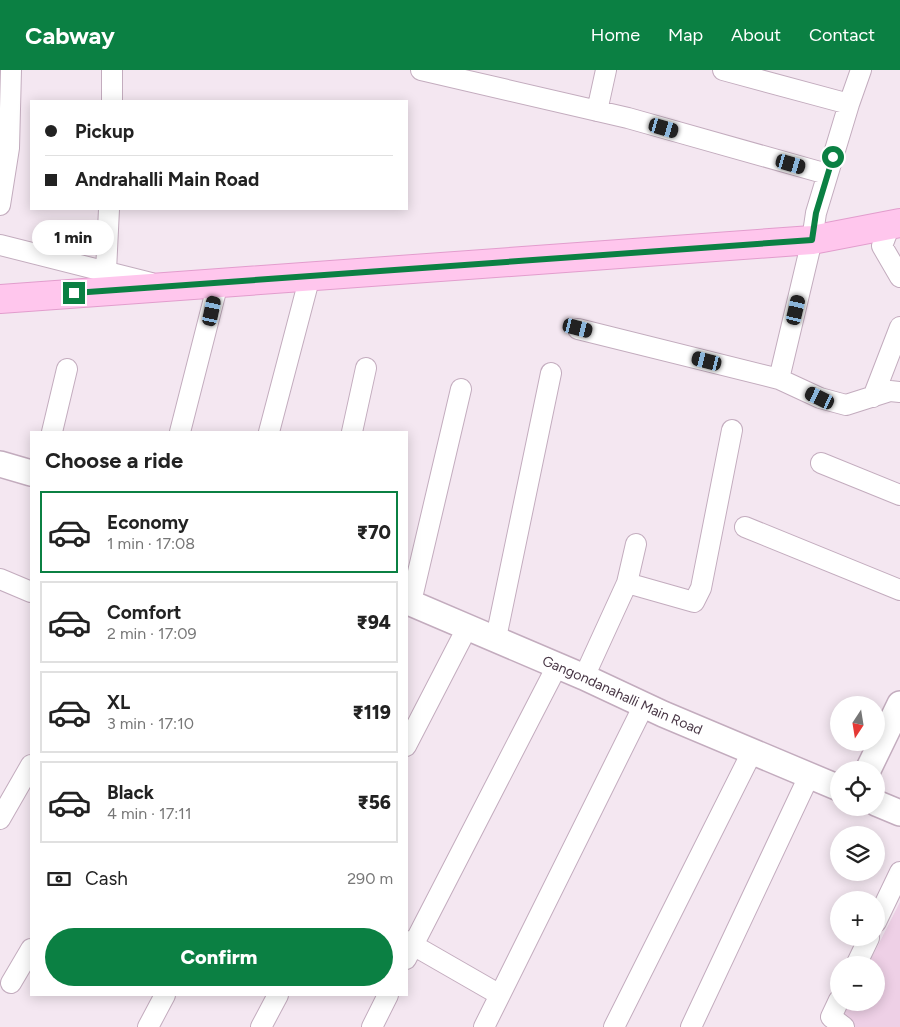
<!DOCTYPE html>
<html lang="en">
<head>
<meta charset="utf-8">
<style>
  :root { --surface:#fff; --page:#f6f6f6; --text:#222; --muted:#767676; --line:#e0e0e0; --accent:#0b8043 }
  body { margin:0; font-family:Figtree,sans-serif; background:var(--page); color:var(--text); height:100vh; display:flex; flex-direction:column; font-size:19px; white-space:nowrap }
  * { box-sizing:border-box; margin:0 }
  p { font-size:16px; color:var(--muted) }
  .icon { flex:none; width:28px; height:28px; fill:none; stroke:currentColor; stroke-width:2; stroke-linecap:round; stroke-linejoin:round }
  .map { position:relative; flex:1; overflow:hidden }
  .side { position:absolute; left:30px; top:361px; width:378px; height:565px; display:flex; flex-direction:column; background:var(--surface); border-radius:0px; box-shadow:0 2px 12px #0003 }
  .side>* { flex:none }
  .top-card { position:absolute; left:30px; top:30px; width:378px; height:110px; border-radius:0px; box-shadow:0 2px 12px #0003; display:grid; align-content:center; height:110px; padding:0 15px; background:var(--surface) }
  .needle { width:32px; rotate:192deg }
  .controls { position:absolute; left:830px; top:626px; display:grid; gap:10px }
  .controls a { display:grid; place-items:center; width:55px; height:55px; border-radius:50%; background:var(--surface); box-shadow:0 2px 12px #0003; font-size:25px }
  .end { position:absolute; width:22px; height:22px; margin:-11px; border:6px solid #0b8043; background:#fff; box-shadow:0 0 0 2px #fff }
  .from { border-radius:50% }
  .bubble { position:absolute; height:35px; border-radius:18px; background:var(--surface); box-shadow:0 2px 12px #0003; font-size:16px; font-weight:800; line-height:35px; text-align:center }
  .car { position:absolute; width:15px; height:30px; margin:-15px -8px; border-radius:6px; box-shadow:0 0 4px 1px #0007; background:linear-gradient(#222 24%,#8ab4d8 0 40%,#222 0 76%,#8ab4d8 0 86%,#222 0) }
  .top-card b { display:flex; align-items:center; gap:18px; height:48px; font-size:19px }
  .top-card b+b { border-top:1px solid var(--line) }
  .top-card i { width:12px; height:12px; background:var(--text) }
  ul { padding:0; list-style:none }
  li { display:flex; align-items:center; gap:15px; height:82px; margin:0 10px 8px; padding:0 5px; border:2px solid var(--line); border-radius:0px }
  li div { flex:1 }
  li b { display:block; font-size:19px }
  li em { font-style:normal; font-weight:800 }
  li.active { border-color:var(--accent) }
  li>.icon { width:45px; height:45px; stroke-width:1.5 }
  h2 { padding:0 15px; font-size:22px; line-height:60px }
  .pay { display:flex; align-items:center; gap:12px; height:55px; padding:0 15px; font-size:19px }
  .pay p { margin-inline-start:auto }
  .cta { display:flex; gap:10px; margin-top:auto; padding:10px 15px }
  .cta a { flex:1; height:58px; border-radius:30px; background:var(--accent); color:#fff; font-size:20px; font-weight:800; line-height:58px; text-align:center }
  header { display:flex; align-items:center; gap:30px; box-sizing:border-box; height:70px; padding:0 25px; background:var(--accent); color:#fff }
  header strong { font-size:24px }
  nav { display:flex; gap:28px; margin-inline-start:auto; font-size:18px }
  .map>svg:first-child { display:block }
  .education { fill:#eed0e6 }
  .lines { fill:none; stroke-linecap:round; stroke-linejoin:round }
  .minor-casing { stroke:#c3acbe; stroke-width:22 }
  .tertiary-casing { stroke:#c3acbe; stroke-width:28 }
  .secondary-casing { stroke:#e29dcd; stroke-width:30 }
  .minor { stroke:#fff; stroke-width:20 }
  .tertiary { stroke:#fff; stroke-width:25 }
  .secondary { stroke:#ffc6ed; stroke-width:28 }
  .route { stroke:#0b8043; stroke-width:6 }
  .labels { text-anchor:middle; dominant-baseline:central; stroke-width:4; stroke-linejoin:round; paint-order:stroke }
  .street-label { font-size:14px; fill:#483645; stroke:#fff }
</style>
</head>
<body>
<header>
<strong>Cabway</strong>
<nav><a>Home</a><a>Map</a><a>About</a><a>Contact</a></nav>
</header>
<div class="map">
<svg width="900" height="957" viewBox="0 0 900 957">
  <rect width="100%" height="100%" fill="#f4e7f1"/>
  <path class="education" d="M 900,832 L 900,957 L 850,957 L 838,951 L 848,933 L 876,932 L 876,895 L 868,895 Z"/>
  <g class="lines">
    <defs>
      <path id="minor" d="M 112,0 L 112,31
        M 421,0 L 628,48 L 827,104
        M 723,0 L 849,34 L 816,143 L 812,170 L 779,309
        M 849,34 L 861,0
        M 597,41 L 606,0
        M 0,135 L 9,78 L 11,0
        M 890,155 L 882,176 L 900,207
        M 0,175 L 151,213
        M 106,201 L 109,139
        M 578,259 L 779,309 L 820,328 L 846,335 L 890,321 L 900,322
        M 873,327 L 900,257
        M 52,362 L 67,299
        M 180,362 L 218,213
        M 269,362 L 310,206
        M 352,362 L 366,298
        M 821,393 L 900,425
        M 745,457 L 900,520
        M 0,509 L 31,522
        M 627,513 L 694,532 L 701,518 L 732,360
        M 411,532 L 461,319
        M 496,568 L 551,303
        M 584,607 L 627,513 L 636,474
        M 406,676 L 468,556
        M 0,749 L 31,695
        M 876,852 L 900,802
        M 406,871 L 500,925
        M 406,889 L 557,596
        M 856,895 L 869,868
        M 11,913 L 31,879
        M 839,930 L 831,947 L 844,957
        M 148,957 L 165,925
        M 261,957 L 278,925
        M 372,957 L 388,925
        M 484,957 L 644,635
        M 614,957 L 752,682
        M 691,957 L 809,706"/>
      <g id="tertiary">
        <path d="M 0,394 L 31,403"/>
        <path id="s1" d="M 406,531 L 584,607 L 663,644 L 839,718"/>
        <path d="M 868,700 L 900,634"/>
        <path d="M 876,733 L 900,743"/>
      </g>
      <path id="secondary" d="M 0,229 L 812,170 L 900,153"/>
    </defs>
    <use href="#minor" class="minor-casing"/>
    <use href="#tertiary" class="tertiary-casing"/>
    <use href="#secondary" class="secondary-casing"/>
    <use href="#minor" class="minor"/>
    <use href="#tertiary" class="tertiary"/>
    <use href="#secondary" class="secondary"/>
  </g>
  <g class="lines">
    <path class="route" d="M 74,223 L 812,170 L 816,143 L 833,87"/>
  </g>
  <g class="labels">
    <g class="street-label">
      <text stroke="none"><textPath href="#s1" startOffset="236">Gangondanahalli Main Road</textPath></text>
    </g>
  </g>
</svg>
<div class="controls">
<a><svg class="needle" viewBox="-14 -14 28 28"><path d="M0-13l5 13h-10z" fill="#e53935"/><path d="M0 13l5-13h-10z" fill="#767676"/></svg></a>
<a><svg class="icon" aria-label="locate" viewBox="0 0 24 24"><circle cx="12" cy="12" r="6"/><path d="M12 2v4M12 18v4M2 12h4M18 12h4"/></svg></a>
<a><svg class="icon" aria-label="layers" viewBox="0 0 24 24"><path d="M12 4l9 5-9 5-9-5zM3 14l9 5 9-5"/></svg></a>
<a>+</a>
<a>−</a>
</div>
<i class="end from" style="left:833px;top:87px"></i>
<i class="end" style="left:74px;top:223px"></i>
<div class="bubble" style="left:32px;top:150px;width:82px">1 min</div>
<i class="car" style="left:664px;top:58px;rotate:106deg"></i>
<i class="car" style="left:791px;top:94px;rotate:106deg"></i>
<i class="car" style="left:796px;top:240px;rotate:13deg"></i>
<i class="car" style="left:212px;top:241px;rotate:12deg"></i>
<i class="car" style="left:578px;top:258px;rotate:104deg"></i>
<i class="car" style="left:707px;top:291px;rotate:284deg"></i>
<i class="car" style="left:820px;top:328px;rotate:296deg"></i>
<div class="top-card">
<b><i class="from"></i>Pickup</b>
<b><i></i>Andrahalli Main Road</b>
</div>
<section class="side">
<h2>Choose a ride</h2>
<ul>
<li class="active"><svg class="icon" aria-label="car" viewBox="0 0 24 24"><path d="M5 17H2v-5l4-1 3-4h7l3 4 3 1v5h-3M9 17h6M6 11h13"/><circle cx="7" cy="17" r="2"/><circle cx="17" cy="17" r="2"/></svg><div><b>Economy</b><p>1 min · 17:08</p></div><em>₹70</em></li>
<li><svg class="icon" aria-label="car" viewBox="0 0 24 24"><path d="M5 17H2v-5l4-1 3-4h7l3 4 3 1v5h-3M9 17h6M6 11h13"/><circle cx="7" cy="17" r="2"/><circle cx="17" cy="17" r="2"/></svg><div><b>Comfort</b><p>2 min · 17:09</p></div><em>₹94</em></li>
<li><svg class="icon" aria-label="car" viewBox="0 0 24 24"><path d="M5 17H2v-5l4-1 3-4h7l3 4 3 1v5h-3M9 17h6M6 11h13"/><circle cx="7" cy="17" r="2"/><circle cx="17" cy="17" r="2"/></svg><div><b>XL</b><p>3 min · 17:10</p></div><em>₹119</em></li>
<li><svg class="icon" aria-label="car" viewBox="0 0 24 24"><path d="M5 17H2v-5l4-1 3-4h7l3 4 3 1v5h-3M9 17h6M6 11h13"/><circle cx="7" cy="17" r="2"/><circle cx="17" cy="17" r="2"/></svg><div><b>Black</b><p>4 min · 17:11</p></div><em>₹56</em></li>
</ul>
<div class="pay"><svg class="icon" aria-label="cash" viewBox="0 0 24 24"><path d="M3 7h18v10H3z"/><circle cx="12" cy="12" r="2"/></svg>Cash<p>290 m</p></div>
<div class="cta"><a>Confirm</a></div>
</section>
</div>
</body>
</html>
